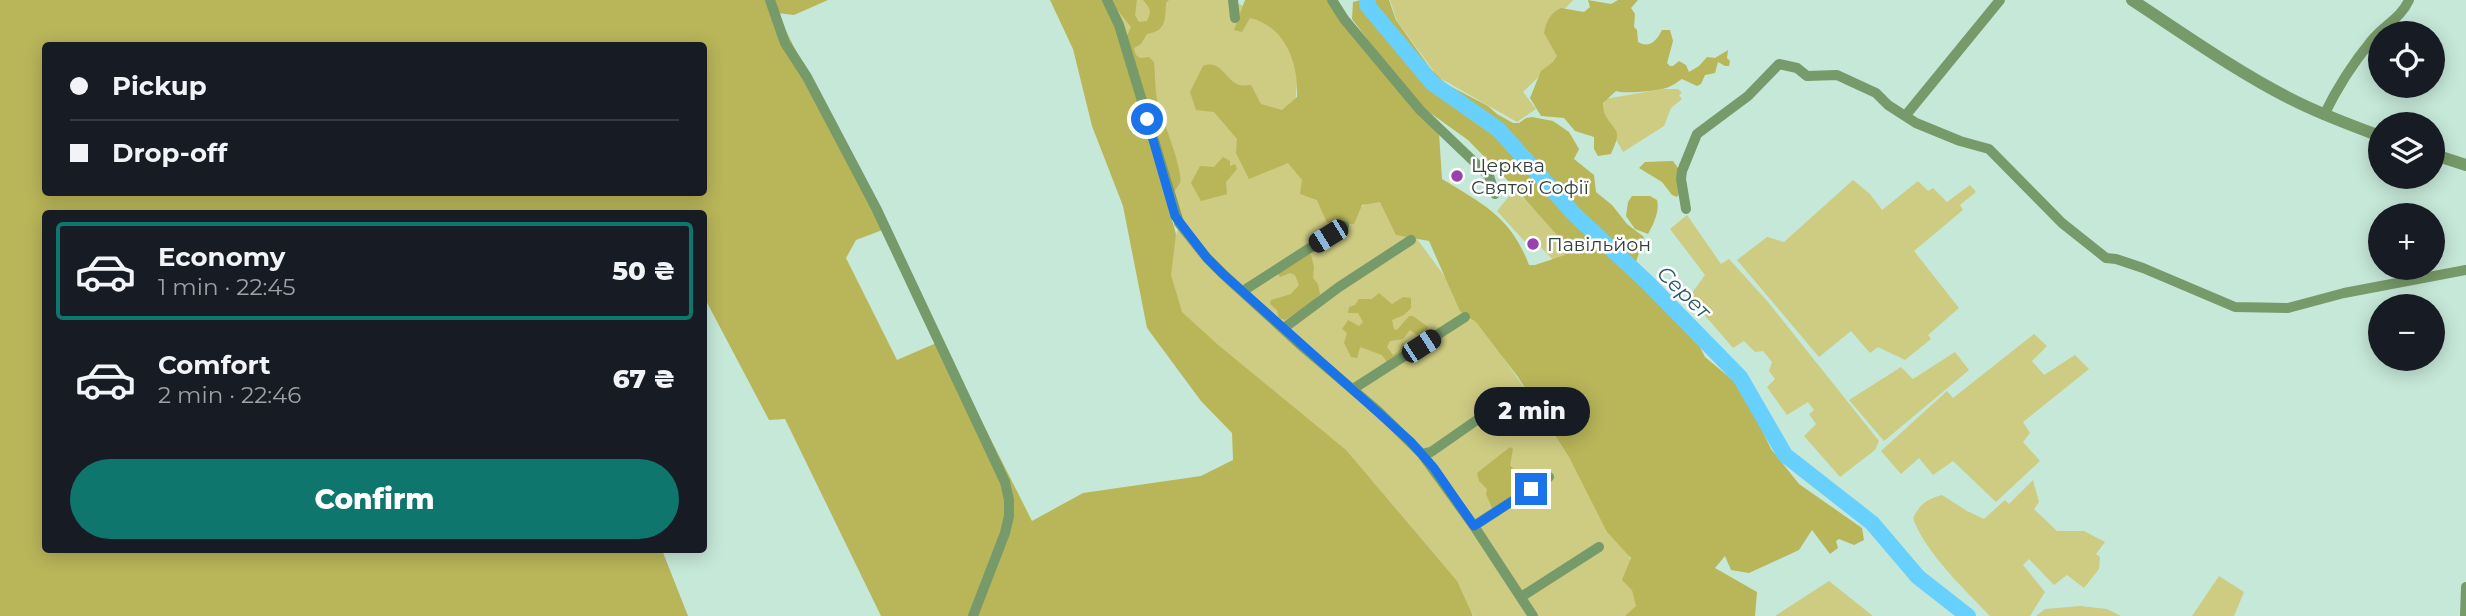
<!DOCTYPE html>
<html lang="en">
<head>
<meta charset="utf-8">
<style>
  :root { --surface:#171b24; --page:#242831; --text:#f1f3f6; --muted:#9ea1a6; --line:#363941; --accent:#0f766e }
  body { margin:0; font-family:Montserrat,sans-serif; background:var(--page); color:var(--text); height:100vh; display:flex; flex-direction:column; font-size:26px; white-space:nowrap }
  * { box-sizing:border-box; margin:0 }
  p { font-size:23px; color:var(--muted) }
  .icon { flex:none; width:38px; height:38px; fill:none; stroke:currentColor; stroke-width:2; stroke-linecap:round; stroke-linejoin:round }
  .map { position:relative; flex:1; overflow:hidden }
  .drawer { position:absolute; left:42px; top:210px; width:665px; height:343px; display:flex; flex-direction:column; background:var(--surface); border-radius:7px; box-shadow:0 4px 18px #0003 }
  .drawer>* { flex:none }
  .banner { position:absolute; left:42px; top:42px; width:665px; height:154px; border-radius:7px; box-shadow:0 4px 18px #0003; display:grid; align-content:center; height:154px; padding:0 28px; background:var(--surface) }
  .tools { position:absolute; left:2368px; top:21px; display:grid; gap:14px }
  .tools a { display:grid; place-items:center; width:77px; height:77px; border-radius:50%; background:var(--surface); box-shadow:0 4px 18px #0003; font-size:35px }
  .end { position:absolute; width:32px; height:32px; margin:-16px; border:9px solid #1a73e8; background:#fff; box-shadow:0 0 0 4px #fff }
  .from { border-radius:50% }
  .bubble { position:absolute; height:49px; border-radius:24px; background:var(--surface); box-shadow:0 4px 18px #0003; font-size:23px; font-weight:800; line-height:49px; text-align:center }
  .car { position:absolute; width:21px; height:42px; margin:-21px -10px; border-radius:9px; box-shadow:0 0 5px 2px #0007; background:linear-gradient(#222 24%,#8ab4d8 0 40%,#222 0 76%,#8ab4d8 0 86%,#222 0) }
  .banner b { display:flex; align-items:center; gap:24px; height:66px; font-size:26px }
  .banner b+b { border-top:2px solid var(--line) }
  .banner i { width:18px; height:18px; background:var(--text) }
  ul { padding:12px 0 0; list-style:none }
  li { display:flex; align-items:center; gap:21px; height:98px; margin:0 14px 10px; padding:0 14px; border:4px solid transparent; border-radius:7px }
  li div { flex:1 }
  li b { display:block; font-size:26px }
  li em { font-style:normal; font-weight:800 }
  li.on { border-color:var(--accent) }
  li>.icon { width:63px; height:63px; stroke-width:1.5 }
  .cta { display:flex; gap:14px; margin-top:auto; padding:14px 28px }
  .cta a { flex:1; height:80px; border-radius:42px; background:var(--accent); color:#fff; font-size:28px; font-weight:800; line-height:80px; text-align:center }
  .map>svg:first-child { display:block }
  .green { fill:#cecb83 }
  .forest { fill:#b9b559; fill-rule:evenodd }
  .lines { fill:none; stroke-linecap:round; stroke-linejoin:round }
  .river { stroke:#68d0fd; stroke-width:16 }
  .minor { stroke:#779a6a; stroke-width:10 }
  .tertiary { stroke:#779a6a; stroke-width:12 }
  .route { stroke:#1a73e8; stroke-width:9 }
  .poi-dot { fill:#9941ad; stroke:#fff; stroke-width:2.5 }
  .labels { text-anchor:middle; dominant-baseline:central; stroke-width:5; stroke-linejoin:round; paint-order:stroke }
  .poi-label { font-size:19px; fill:#32403a; stroke:#fff; text-anchor:start }
  .water-label { font-size:21px; font-style:italic; fill:#2b576a; stroke:#fff }
</style>
</head>
<body>
<div class="map">
<svg width="2466" height="616" viewBox="0 0 2466 616">
  <rect width="100%" height="100%" fill="#c6e8d9"/>
  <path class="green" d="M 1105,0 L 1231,0 L 1251,10 L 1300,52 L 1290,159 L 1337,219 L 1382,196 L 1414,235 L 1477,320 L 1569,452 L 1626,544 L 1641,596 L 1637,616 L 1474,616 L 1447,574 L 1181,315 L 1163,275 L 1178,229 Z
    M 1390,0 L 1573,0 L 1544,31 L 1561,55 L 1523,92 L 1536,109 L 1517,122 L 1438,77 L 1397,21 Z
    M 1663,89 L 1678,89 L 1682,93 L 1679,95 L 1682,99 L 1671,108 L 1664,126 L 1623,152 L 1607,124 L 1602,108 L 1605,99 Z
    M 1853,180 L 1870,194 L 1882,210 L 1918,181 L 1928,191 L 1933,188 L 1947,202 L 1970,185 L 1976,192 L 1960,205 L 1963,210 L 1914,251 L 1959,308 L 1928,335 L 1931,339 L 1905,360 L 1878,347 L 1870,353 L 1851,331 L 1819,357 L 1737,260 L 1767,237 L 1784,242 Z
    M 1514,190 L 1568,238 L 1569,244 L 1564,257 L 1554,261 L 1533,239 L 1527,244 L 1497,211 Z
    M 1687,215 L 1721,264 L 1729,259 L 1768,302 L 1879,441 L 1875,450 L 1840,477 L 1804,436 L 1816,424 L 1809,414 L 1814,410 L 1808,402 L 1787,415 L 1767,387 L 1775,379 L 1769,371 L 1772,362 L 1763,351 L 1755,352 L 1744,341 L 1733,348 L 1689,297 L 1705,275 L 1670,229 Z
    M 2034,334 L 2047,346 L 2032,361 L 2044,375 L 2075,355 L 2089,369 L 2023,422 L 2030,433 L 2023,442 L 2040,461 L 1996,502 L 1953,461 L 1933,475 L 1919,458 L 1901,474 L 1881,451 L 1947,391 L 1953,398 Z
    M 1955,352 L 1969,370 L 1884,441 L 1849,400 L 1901,367 L 1913,379 Z
    M 2033,480 L 2039,502 L 2034,509 L 2057,531 L 2084,531 L 2105,542 L 2096,554 L 2100,557 L 2099,569 L 2084,588 L 2067,575 L 2054,585 L 2029,559 L 2023,565 L 2045,592 L 2030,616 L 1990,616 C 1966,591 1924,551 1913,518 C 1920,504 1927,499 1942,495 L 1967,511 L 1984,519 L 2005,500 L 2009,504 Z
    M 2219,576 L 2244,592 L 2234,616 L 2192,616 Z
    M 1829,581 L 1873,616 L 1775,616 Z
    M 2080,606 L 2107,609 L 2121,616 L 2036,616 L 2045,609 Z"/>
  <path class="forest" d="M 0,0 L 828,0 L 794,15 L 777,13 L 885,229 L 856,240 L 846,258 L 897,360 L 941,341 L 1032,521 L 1083,493 L 1201,476 L 1233,460 L 1232,433 L 1201,401 L 1147,328 L 1123,206 L 1092,126 L 1073,49 L 1050,0 L 1103,0 L 1111,15 L 1135,90 L 1176,234 L 1171,275 L 1182,312 L 1217,344 L 1346,450 L 1457,581 L 1473,616 L 881,616 L 785,419 L 769,420 L 704,297 L 704,214 L 46,214 L 46,550 L 662,550 L 688,616 L 0,616 ZM 46,46 L 704,46 L 704,192 L 46,192 Z
    M 1112,0 L 1137,0 L 1135,15 L 1139,22 L 1147,21 C 1152,11 1150,8 1143,0 L 1169,0 L 1166,3 C 1165,21 1166,31 1147,34 L 1141,44 L 1134,48 L 1136,55 L 1140,58 L 1149,57 L 1154,62 C 1155,74 1155,88 1157,100 C 1161,117 1184,170 1180,183 C 1178,186 1176,189 1174,192 L 1126,38 L 1131,27 L 1116,8 Z
    M 1245,0 L 1327,0 L 1439,133 L 1442,179 C 1483,204 1511,217 1529,265 L 1535,265 L 1565,255 L 1566,245 L 1515,188 L 1468,140 L 1415,102 L 1352,19 L 1353,2 L 1361,0 L 1367,16 L 1382,25 L 1428,89 L 1521,155 L 1528,172 L 1567,208 L 1547,181 L 1528,161 L 1521,151 L 1514,147 L 1510,138 L 1488,118 L 1476,120 L 1428,80 L 1376,16 L 1373,0 L 1389,0 L 1396,20 L 1430,68 L 1446,84 L 1488,106 L 1497,114 L 1513,123 L 1519,123 L 1526,118 L 1532,117 L 1553,121 L 1569,132 L 1579,149 L 1574,159 L 1594,175 L 1596,192 L 1612,205 L 1627,224 L 1644,237 L 1636,262 L 1623,262 L 1615,251 L 1609,246 L 1607,237 L 1601,236 L 1568,208 L 1588,237 L 1692,331 L 1705,357 L 1741,387 L 1771,449 L 1799,484 L 1862,528 L 1864,540 L 1854,545 L 1839,539 L 1836,541 L 1838,548 L 1830,554 L 1812,530 L 1799,550 L 1749,573 L 1731,570 L 1725,556 L 1715,568 L 1757,592 L 1755,616 L 1625,616 L 1636,606 L 1632,590 L 1622,580 L 1631,558 L 1607,532 L 1569,457 L 1518,377 L 1476,322 L 1460,311 L 1429,241 L 1396,235 L 1380,202 L 1362,205 L 1354,224 L 1327,223 L 1317,200 L 1300,194 L 1302,180 L 1288,163 L 1249,179 L 1236,153 L 1237,139 L 1214,112 L 1196,110 L 1190,92 L 1203,66 C 1221,59 1225,80 1239,85 C 1243,86 1247,85 1251,85 L 1261,104 L 1282,110 L 1297,97 C 1299,63 1285,26 1250,18 L 1242,32 L 1234,30 Z
    M 1588,0 L 1611,4 L 1618,0 L 1638,0 L 1631,8 L 1635,14 L 1634,27 L 1637,30 L 1638,42 C 1650,49 1657,40 1662,30 L 1670,30 L 1673,41 L 1667,63 L 1670,66 L 1673,66 L 1679,61 L 1686,65 L 1689,72 L 1699,66 L 1707,57 L 1715,58 L 1728,50 L 1727,58 L 1730,61 L 1729,66 L 1725,66 L 1718,62 L 1715,73 L 1705,75 L 1701,84 L 1697,86 L 1682,79 C 1677,82 1671,87 1666,88 C 1657,91 1623,94 1616,91 L 1603,103 C 1602,121 1618,126 1617,136 C 1617,141 1613,149 1611,154 L 1598,156 L 1594,149 L 1594,137 L 1575,131 L 1564,118 L 1541,116 L 1530,98 L 1541,71 L 1553,62 L 1557,56 L 1544,33 C 1546,22 1550,13 1561,8 L 1584,12 L 1590,7 Z
    M 1223,157 L 1230,161 L 1230,166 L 1235,164 L 1237,169 L 1226,182 L 1227,194 L 1201,201 L 1191,183 L 1200,166 L 1214,167 Z
    M 1673,161 L 1678,168 L 1679,194 L 1677,197 L 1672,195 L 1662,182 L 1639,168 L 1645,162 Z
    M 1632,196 L 1650,196 L 1657,200 C 1660,211 1653,225 1648,234 L 1635,229 L 1626,216 L 1628,202 Z
    M 1305,254 L 1311,255 L 1314,267 L 1313,278 L 1318,284 L 1320,294 L 1310,304 L 1285,320 L 1279,318 L 1277,310 L 1270,304 L 1271,300 L 1291,294 L 1299,285 L 1295,275 L 1290,273 L 1280,277 L 1278,274 Z
    M 1379,293 L 1392,304 L 1403,297 L 1411,298 L 1411,308 L 1404,315 L 1392,320 L 1394,329 L 1397,330 L 1409,316 L 1413,316 L 1428,327 L 1424,340 L 1410,330 L 1403,339 L 1390,341 L 1387,347 L 1393,355 L 1400,350 L 1402,343 L 1406,344 L 1406,350 L 1387,362 L 1382,355 L 1360,347 L 1357,358 L 1351,357 L 1344,343 L 1347,333 L 1342,329 L 1348,320 L 1359,326 L 1363,322 L 1358,313 L 1348,313 L 1349,307 L 1355,305 L 1359,299 L 1372,299 Z
    M 1510,447 L 1513,449 L 1510,465 L 1515,471 L 1514,479 L 1524,486 L 1498,507 L 1492,508 L 1486,494 L 1487,489 L 1479,481 L 1477,473 Z"/>
  <g class="lines">
    <path class="river" d="M 1368,0 L 1367,5 L 1432,83 L 1498,129 L 1575,215 L 1647,282 L 1740,377 L 1785,455 L 1872,523 L 1918,577 L 1968,616"/>
    <path class="minor" d="M 770,0 L 785,43 L 807,77 L 876,208 L 1005,482 L 1009,500 L 1009,516 L 1005,533 L 973,616
      M 1107,0 L 1119,25 L 1179,223 L 1207,258 L 1223,274 L 1304,348 L 1378,411 L 1422,454 L 1474,526 L 1533,616
      M 1233,0 L 1235,18
      M 1332,0 L 1344,19 L 1420,110 L 1489,176 L 1495,194
      M 1906,115 L 2000,0
      M 2324,115 C 2337,88 2353,63 2372,40 C 2384,25 2401,18 2409,0
      M 1686,209 L 1681,179 L 1682,171 L 1697,134 L 1748,96 L 1779,64 L 1797,68 L 1807,76 L 1837,75 L 1876,93 L 1888,105 L 1916,123 L 1960,141 L 1989,149 L 2062,223 L 2106,258 L 2116,259 L 2143,268 L 2235,307 L 2288,308 L 2344,293 L 2466,270
      M 1243,291 L 1344,226
      M 1284,328 L 1339,287 L 1411,240
      M 1353,389 L 1465,317
      M 1422,454 L 1431,452 L 1517,392
      M 1474,526 L 1549,477
      M 1521,597 L 1599,547
      M 2465,616 L 2466,587"/>
    <path class="tertiary" d="M 2132,0 C 2184,34 2236,71 2291,99 C 2320,114 2350,125 2380,136
      M 2432,154 L 2466,165"/>
  </g>
  <g class="lines">
    <path class="route" d="M 1147,119 L 1175,216 L 1207,258 L 1223,274 L 1410,441 L 1434,468 L 1474,526 L 1531,489"/>
  </g>
  <g class="poi-dot">
    <circle cx="1457" cy="176" r="7"/>
    <circle cx="1533" cy="244" r="7"/>
  </g>
  <g class="labels">
    <g class="poi-label">
      <text x="1471" y="165">Церква<tspan x="1471" dy="22">Святої Софії</tspan></text>
      <text x="1547" y="244">Павільйон</text>
    </g>
    <g class="water-label">
      <text transform="translate(1684 292) rotate(44)">Серет</text>
    </g>
  </g>
</svg>
<div class="tools">
<a><svg class="icon" aria-label="locate" viewBox="0 0 24 24"><circle cx="12" cy="12" r="6"/><path d="M12 2v4M12 18v4M2 12h4M18 12h4"/></svg></a>
<a><svg class="icon" aria-label="layers" viewBox="0 0 24 24"><path d="M12 4l9 5-9 5-9-5zM3 14l9 5 9-5"/></svg></a>
<a>+</a>
<a>−</a>
</div>
<i class="end from" style="left:1147px;top:119px"></i>
<i class="end" style="left:1531px;top:489px"></i>
<div class="bubble" style="left:1474px;top:387px;width:116px">2 min</div>
<i class="car" style="left:1328px;top:236px;rotate:238deg"></i>
<i class="car" style="left:1421px;top:346px;rotate:57deg"></i>
<div class="banner">
<b><i class="from"></i>Pickup</b>
<b><i></i>Drop-off</b>
</div>
<section class="drawer">
<ul>
<li class="on"><svg class="icon" aria-label="car" viewBox="0 0 24 24"><path d="M5 17H2v-5l4-1 3-4h7l3 4 3 1v5h-3M9 17h6M6 11h13"/><circle cx="7" cy="17" r="2"/><circle cx="17" cy="17" r="2"/></svg><div><b>Economy</b><p>1 min · 22:45</p></div><em>50 ₴</em></li>
<li><svg class="icon" aria-label="car" viewBox="0 0 24 24"><path d="M5 17H2v-5l4-1 3-4h7l3 4 3 1v5h-3M9 17h6M6 11h13"/><circle cx="7" cy="17" r="2"/><circle cx="17" cy="17" r="2"/></svg><div><b>Comfort</b><p>2 min · 22:46</p></div><em>67 ₴</em></li>
</ul>
<div class="cta"><a>Confirm</a></div>
</section>
</div>
</body>
</html>
